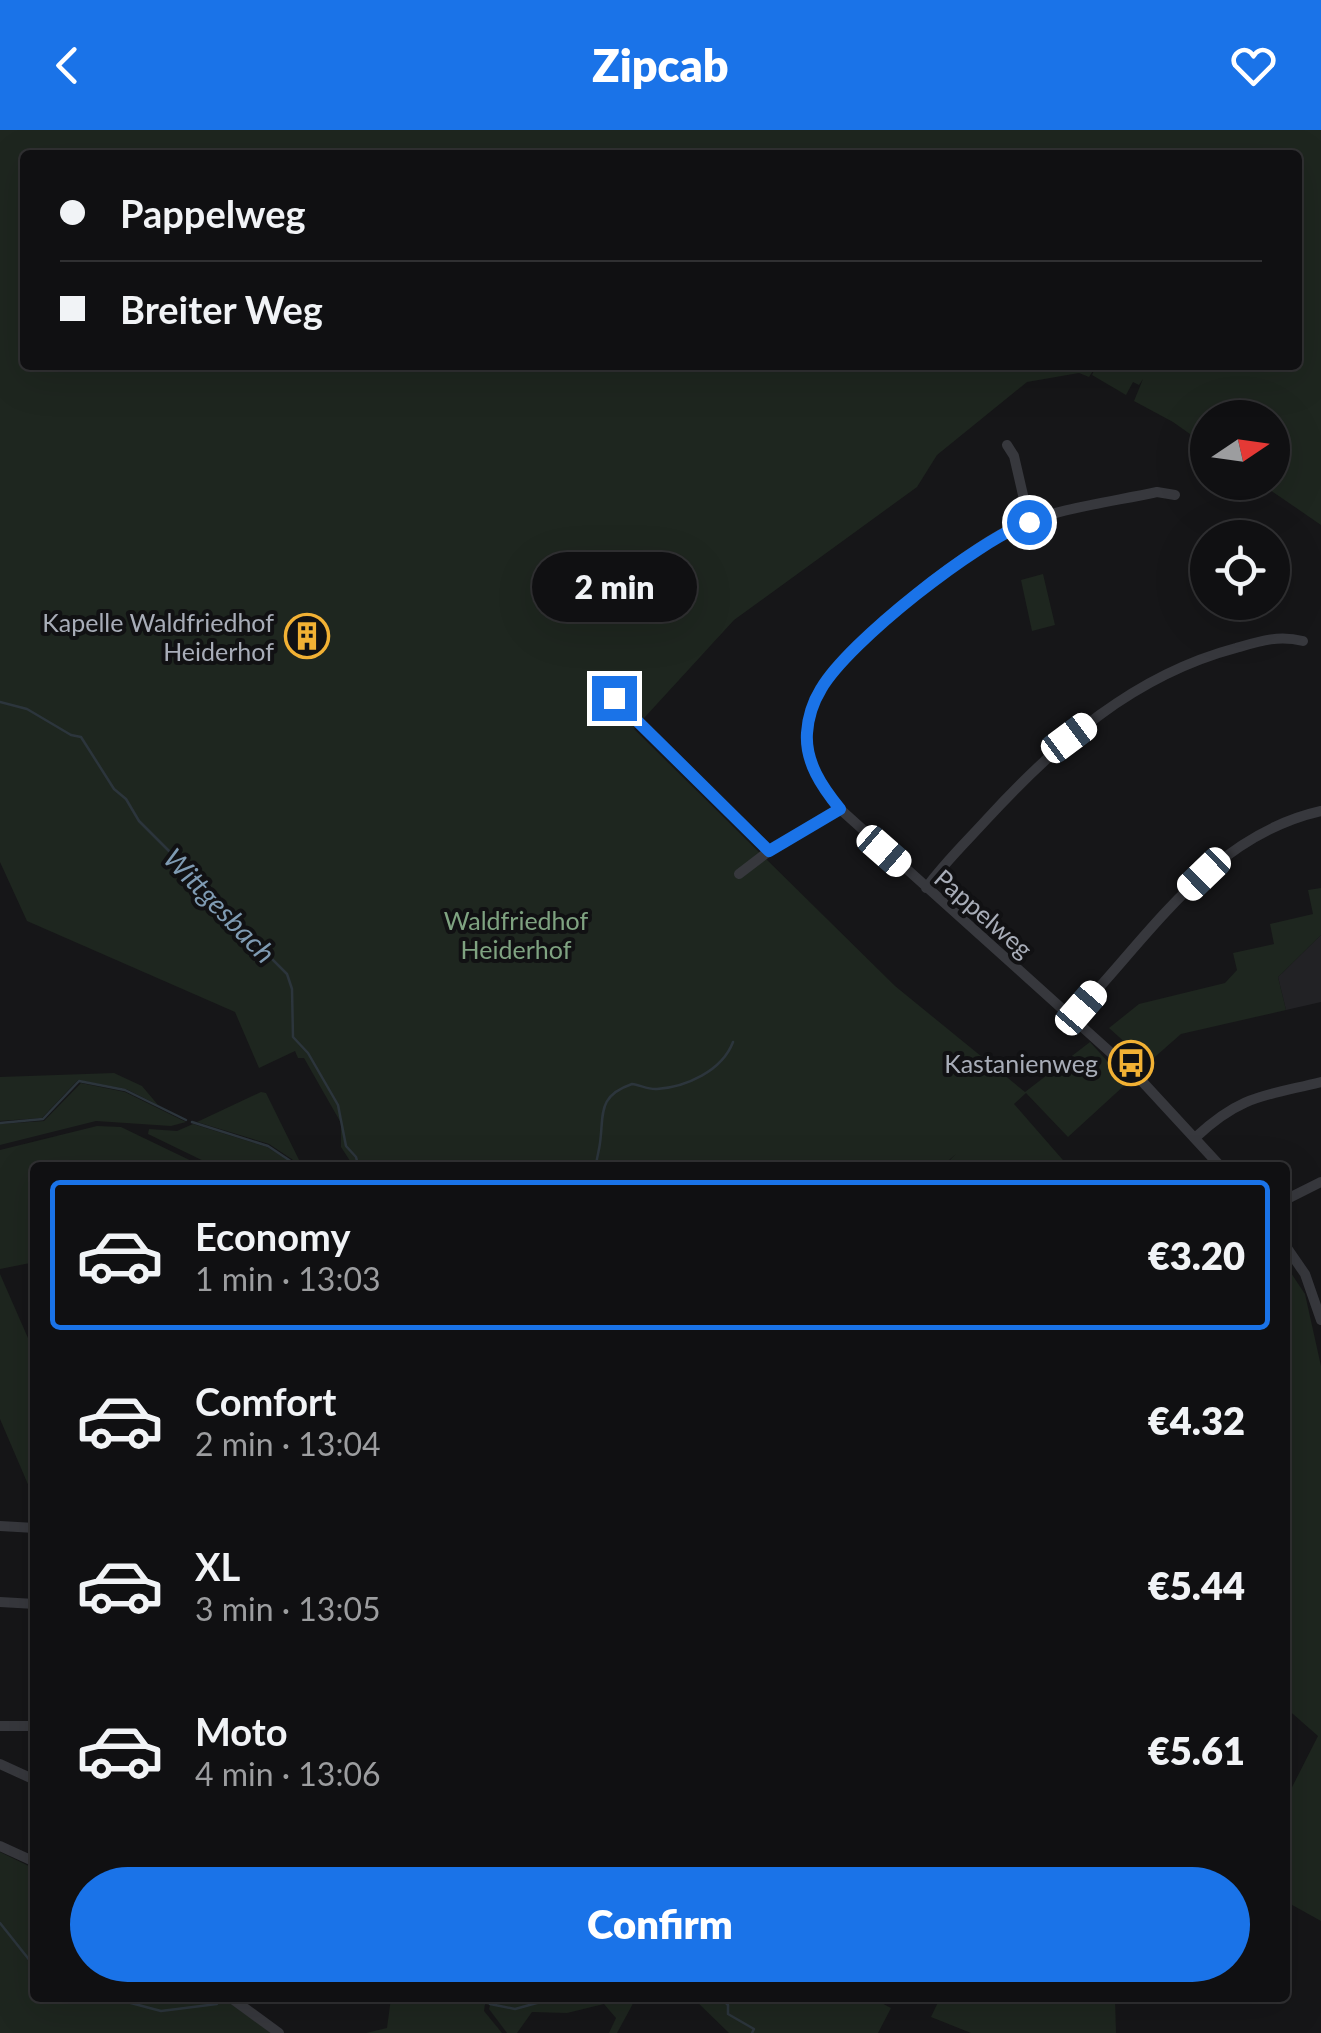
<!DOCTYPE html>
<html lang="en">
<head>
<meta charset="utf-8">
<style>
  :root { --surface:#101012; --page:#1e1e20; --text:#f1f3f6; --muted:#9c9d9f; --line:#303032; --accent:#1a73e8 }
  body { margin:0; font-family:Lato,sans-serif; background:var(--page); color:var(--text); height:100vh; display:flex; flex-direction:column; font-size:38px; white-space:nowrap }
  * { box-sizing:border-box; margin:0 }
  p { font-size:32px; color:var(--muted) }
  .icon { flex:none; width:55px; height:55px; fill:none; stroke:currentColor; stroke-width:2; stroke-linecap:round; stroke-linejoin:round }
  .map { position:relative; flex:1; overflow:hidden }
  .details { position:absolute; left:30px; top:1032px; width:1260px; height:840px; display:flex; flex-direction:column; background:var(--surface); border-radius:10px; box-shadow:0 10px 40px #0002,0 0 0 2px var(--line) }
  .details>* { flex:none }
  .guide { position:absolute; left:20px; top:20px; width:1282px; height:220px; border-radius:10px; box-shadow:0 10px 40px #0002,0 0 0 2px var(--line); display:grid; align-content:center; height:220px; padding:0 40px; background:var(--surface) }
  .needle { width:65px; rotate:77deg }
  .tools { position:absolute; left:1190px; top:270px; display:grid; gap:20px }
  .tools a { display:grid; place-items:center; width:100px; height:100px; border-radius:50%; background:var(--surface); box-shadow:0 10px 40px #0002,0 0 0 2px var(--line); font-size:50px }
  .end { position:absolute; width:45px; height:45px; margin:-22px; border:12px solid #1a73e8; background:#fff; box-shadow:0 0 0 5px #fff }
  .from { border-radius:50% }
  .bubble { position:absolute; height:70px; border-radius:35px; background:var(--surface); box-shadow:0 10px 40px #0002,0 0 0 2px var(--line); font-size:32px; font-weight:800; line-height:70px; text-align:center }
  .car { position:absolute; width:30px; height:60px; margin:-30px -15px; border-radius:12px; box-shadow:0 0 8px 2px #0007; background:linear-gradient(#fff 24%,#345 0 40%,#fff 0 76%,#345 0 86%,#fff 0) }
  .guide b { display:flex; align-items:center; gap:35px; height:95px; font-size:38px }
  .guide b+b { border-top:2px solid var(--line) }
  .guide i { width:25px; height:25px; background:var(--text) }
  ul { padding:18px 0 0; list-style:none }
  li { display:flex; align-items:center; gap:30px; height:150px; margin:0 20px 15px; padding:0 20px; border:5px solid transparent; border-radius:10px }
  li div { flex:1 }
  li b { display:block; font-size:38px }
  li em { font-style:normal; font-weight:800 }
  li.active { border-color:var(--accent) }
  li>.icon { width:90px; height:90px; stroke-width:1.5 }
  .action { display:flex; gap:20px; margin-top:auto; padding:20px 40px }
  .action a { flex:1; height:115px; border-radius:60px; background:var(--accent); color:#fff; font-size:40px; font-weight:800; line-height:115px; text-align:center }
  header { display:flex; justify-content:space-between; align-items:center; height:130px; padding:0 40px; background:var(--accent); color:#fff; font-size:45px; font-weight:800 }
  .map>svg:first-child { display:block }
  .built { fill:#222225 }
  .green { fill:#1e261f; fill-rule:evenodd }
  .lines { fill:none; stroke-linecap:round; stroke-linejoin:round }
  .stream { stroke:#2c353c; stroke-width:2.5 }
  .minor { stroke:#37383d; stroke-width:10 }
  .route { stroke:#1a73e8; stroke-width:12 }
  .labels { text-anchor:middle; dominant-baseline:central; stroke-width:8; stroke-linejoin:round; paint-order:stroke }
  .poi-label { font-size:25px; fill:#a8adb8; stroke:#111113; text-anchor:end }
  .street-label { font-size:25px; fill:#a8adb8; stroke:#111113 }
  .park-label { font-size:25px; fill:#7fa381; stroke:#111113 }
  .water-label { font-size:28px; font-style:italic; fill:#7f9bb3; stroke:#111113 }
</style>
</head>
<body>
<header><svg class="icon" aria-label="back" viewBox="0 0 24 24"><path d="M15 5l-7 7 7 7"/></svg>Zipcab<svg class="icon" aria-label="heart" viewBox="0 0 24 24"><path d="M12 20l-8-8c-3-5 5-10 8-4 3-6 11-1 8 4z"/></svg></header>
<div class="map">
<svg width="1321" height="1903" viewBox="0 0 1321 1903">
  <rect width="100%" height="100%" fill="#161618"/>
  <path class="built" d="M 1321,805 L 1321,872 L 1286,880 L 1278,847 Z"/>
  <path class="green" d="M 0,0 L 1321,0 L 1321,395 L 1260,353 L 1272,352 L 1272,288 L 1208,288 L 1207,316 L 1173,292 L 1134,271 L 1143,249 L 1139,255 L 1133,252 L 1126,265 L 1092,245 L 1096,236 L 1089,247 L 1079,243 L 1027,252 L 937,325 L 917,357 L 734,490 L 634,599 L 895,856 L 1025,962 L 1090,912 L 1127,953 L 1068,1007 L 1026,963 L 1014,974 L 1069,1037 L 943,1037 L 956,1024 L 940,1038 L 354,1037 L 341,1017 L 341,993 L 304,928 L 298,928 L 295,921 L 259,938 L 235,882 L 27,791 L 0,732 ZM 25,25 L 1298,25 L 1298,235 L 25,235 Z
    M 1043,444 L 1055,495 L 1032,501 L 1021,450 Z
    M 1321,758 L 1321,805 L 1278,847 L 1286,880 L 1181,904 L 1148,933 L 1109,898 L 1139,874 L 1225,853 L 1237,840 L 1233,823 L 1274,814 L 1270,794 L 1313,784 L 1308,760 Z
    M 114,943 L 142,956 L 158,975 L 126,959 L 78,950 L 42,988 L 0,991 L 0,947 Z
    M 81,953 L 125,962 L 186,992 L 171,996 L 96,991 L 0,1015 L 0,994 L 44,991 Z
    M 261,962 L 266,963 L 302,1036 L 269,1014 L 197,992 Z
    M 193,994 L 267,1017 L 299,1037 L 216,1037 L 148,1004 L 149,999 L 177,1001 Z
    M 97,996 L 121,997 L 204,1037 L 35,1038 L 35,1132 L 0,1139 L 0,1020 Z
    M 1285,1134 L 1305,1164 L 1321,1236 L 1321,1791 L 1285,1771 L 1285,1671 L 1318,1606 L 1285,1577 Z
    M 0,1144 L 35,1224 L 35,1355 L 30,1359 L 0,1289 Z
    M 0,1722 L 35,1739 L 35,1868 L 224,1868 L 271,1903 L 0,1903 Z
    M 391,1868 L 636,1868 L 617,1903 L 609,1903 L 616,1888 L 604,1874 L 567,1883 L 532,1882 L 517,1903 L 507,1903 L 489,1879 L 490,1875 L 485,1874 L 484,1881 L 502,1903 L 366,1903 L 387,1898 Z
    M 693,1868 L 872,1868 L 891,1878 L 878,1903 L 729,1903 Z
    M 940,1868 L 1115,1868 L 1116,1903 L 971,1903 L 931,1887 Z"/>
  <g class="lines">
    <path class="stream" d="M 0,572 L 27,579 L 71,605 L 81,607 L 114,659 L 126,669 L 139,691 L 197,749 L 206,763 L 287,844 L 292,859 L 293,907 L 308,923 L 338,975 L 346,1016 L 356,1027 L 359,1038
      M 192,992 L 268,1016 L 301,1038
      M 0,993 L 43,989 L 79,951 L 125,960 L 186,990
      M 596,1038 C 596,1029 599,1022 600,1013 C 604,984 597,966 632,954 C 640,955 649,960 657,959 C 686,957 722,941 733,912
      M 0,1793 L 35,1837
      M 112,1868 L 161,1881 L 217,1874
      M 459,1868 L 485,1873
      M 721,1868 L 728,1875 L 728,1884 L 754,1899 L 752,1903
      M 490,1874 L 515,1879 L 555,1868 L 578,1868"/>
    <path class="minor" d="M 1007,315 L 1014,326 L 1029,391
      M 1175,365 L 1157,362 C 1111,372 1058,378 1015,397 C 968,417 846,516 821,559 C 813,572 807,588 807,603 C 805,632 823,657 840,679 L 1139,948 L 1222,1038
      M 614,568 L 769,721
      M 739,744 L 769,721 L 840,679
      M 926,758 C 944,733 967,711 987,689 C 1057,613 1134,545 1236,518 C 1260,511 1278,505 1303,511
      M 1072,887 C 1147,810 1209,706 1321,681
      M 1196,1007 C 1241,965 1264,966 1321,952
      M 1285,1070 L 1321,1052
      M 1285,1115 L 1305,1144 L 1321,1190
      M 0,1396 L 35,1398
      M 0,1472 L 35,1474
      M 0,1596 L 35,1596
      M 0,1634 L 35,1650
      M 0,1716 L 35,1732
      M 231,1868 L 279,1903"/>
  </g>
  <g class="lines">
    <path class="route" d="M 614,568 L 769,721 L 840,679 C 822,657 805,632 807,603 C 808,588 813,572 821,559 C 849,511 977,411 1029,392"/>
  </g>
  <defs>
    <symbol id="building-ring" viewBox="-11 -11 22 22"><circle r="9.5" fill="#111113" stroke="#f2b134" stroke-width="1.5"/><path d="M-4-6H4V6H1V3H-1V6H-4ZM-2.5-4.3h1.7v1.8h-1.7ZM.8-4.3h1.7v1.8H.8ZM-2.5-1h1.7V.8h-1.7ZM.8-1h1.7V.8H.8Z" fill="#f2b134"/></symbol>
    <symbol id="bus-ring" viewBox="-11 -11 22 22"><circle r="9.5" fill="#111113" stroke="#f2b134" stroke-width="1.5"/><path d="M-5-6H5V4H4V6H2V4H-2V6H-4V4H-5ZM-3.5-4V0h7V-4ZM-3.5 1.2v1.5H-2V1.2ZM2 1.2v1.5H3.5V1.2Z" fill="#f2b134"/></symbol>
  </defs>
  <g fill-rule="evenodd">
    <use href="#building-ring" x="282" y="481" width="50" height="50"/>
    <use href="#bus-ring" x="1106" y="908" width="50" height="50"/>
  </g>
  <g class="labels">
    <g class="poi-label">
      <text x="274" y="492">Kapelle Waldfriedhof<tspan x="274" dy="29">Heiderhof</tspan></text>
      <text x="1098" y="933">Kastanienweg</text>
    </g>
    <g class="street-label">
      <text transform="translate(984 783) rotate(41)">Pappelweg</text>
    </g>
    <g class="park-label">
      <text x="516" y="790">Waldfriedhof<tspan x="516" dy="29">Heiderhof</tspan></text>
    </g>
    <g class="water-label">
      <text transform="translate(220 775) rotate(46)">Wittgesbach</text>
    </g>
  </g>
</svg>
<div class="tools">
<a><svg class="needle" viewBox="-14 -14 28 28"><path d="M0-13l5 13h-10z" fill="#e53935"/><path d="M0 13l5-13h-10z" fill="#9c9d9f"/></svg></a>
<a><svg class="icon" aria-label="locate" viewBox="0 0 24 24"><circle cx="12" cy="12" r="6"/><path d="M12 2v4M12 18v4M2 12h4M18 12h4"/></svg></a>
</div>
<i class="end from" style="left:1029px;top:392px"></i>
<i class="end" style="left:614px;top:568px"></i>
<div class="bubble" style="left:532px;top:422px;width:165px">2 min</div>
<i class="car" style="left:1069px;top:608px;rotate:53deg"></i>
<i class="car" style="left:884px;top:721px;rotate:131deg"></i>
<i class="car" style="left:1204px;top:744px;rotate:226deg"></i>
<i class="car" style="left:1081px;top:878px;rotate:41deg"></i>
<div class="guide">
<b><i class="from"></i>Pappelweg</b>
<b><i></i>Breiter Weg</b>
</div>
<section class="details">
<ul>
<li class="active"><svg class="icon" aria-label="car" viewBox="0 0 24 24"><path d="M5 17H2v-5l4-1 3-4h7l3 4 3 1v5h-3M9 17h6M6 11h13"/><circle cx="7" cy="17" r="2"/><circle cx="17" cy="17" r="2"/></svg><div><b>Economy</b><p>1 min · 13:03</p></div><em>€3.20</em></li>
<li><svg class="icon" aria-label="car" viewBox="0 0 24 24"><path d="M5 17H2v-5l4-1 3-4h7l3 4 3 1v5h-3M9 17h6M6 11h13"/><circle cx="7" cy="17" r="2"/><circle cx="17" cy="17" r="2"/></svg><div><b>Comfort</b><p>2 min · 13:04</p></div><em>€4.32</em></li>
<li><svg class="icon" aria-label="car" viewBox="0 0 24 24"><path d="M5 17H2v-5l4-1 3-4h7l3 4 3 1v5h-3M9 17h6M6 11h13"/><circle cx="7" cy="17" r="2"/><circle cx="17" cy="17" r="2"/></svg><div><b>XL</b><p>3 min · 13:05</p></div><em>€5.44</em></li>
<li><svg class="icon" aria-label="car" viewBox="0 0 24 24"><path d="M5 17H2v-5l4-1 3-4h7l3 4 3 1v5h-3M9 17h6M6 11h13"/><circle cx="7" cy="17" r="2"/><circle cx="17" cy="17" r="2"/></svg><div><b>Moto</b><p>4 min · 13:06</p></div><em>€5.61</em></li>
</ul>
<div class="action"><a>Confirm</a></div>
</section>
</div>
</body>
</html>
